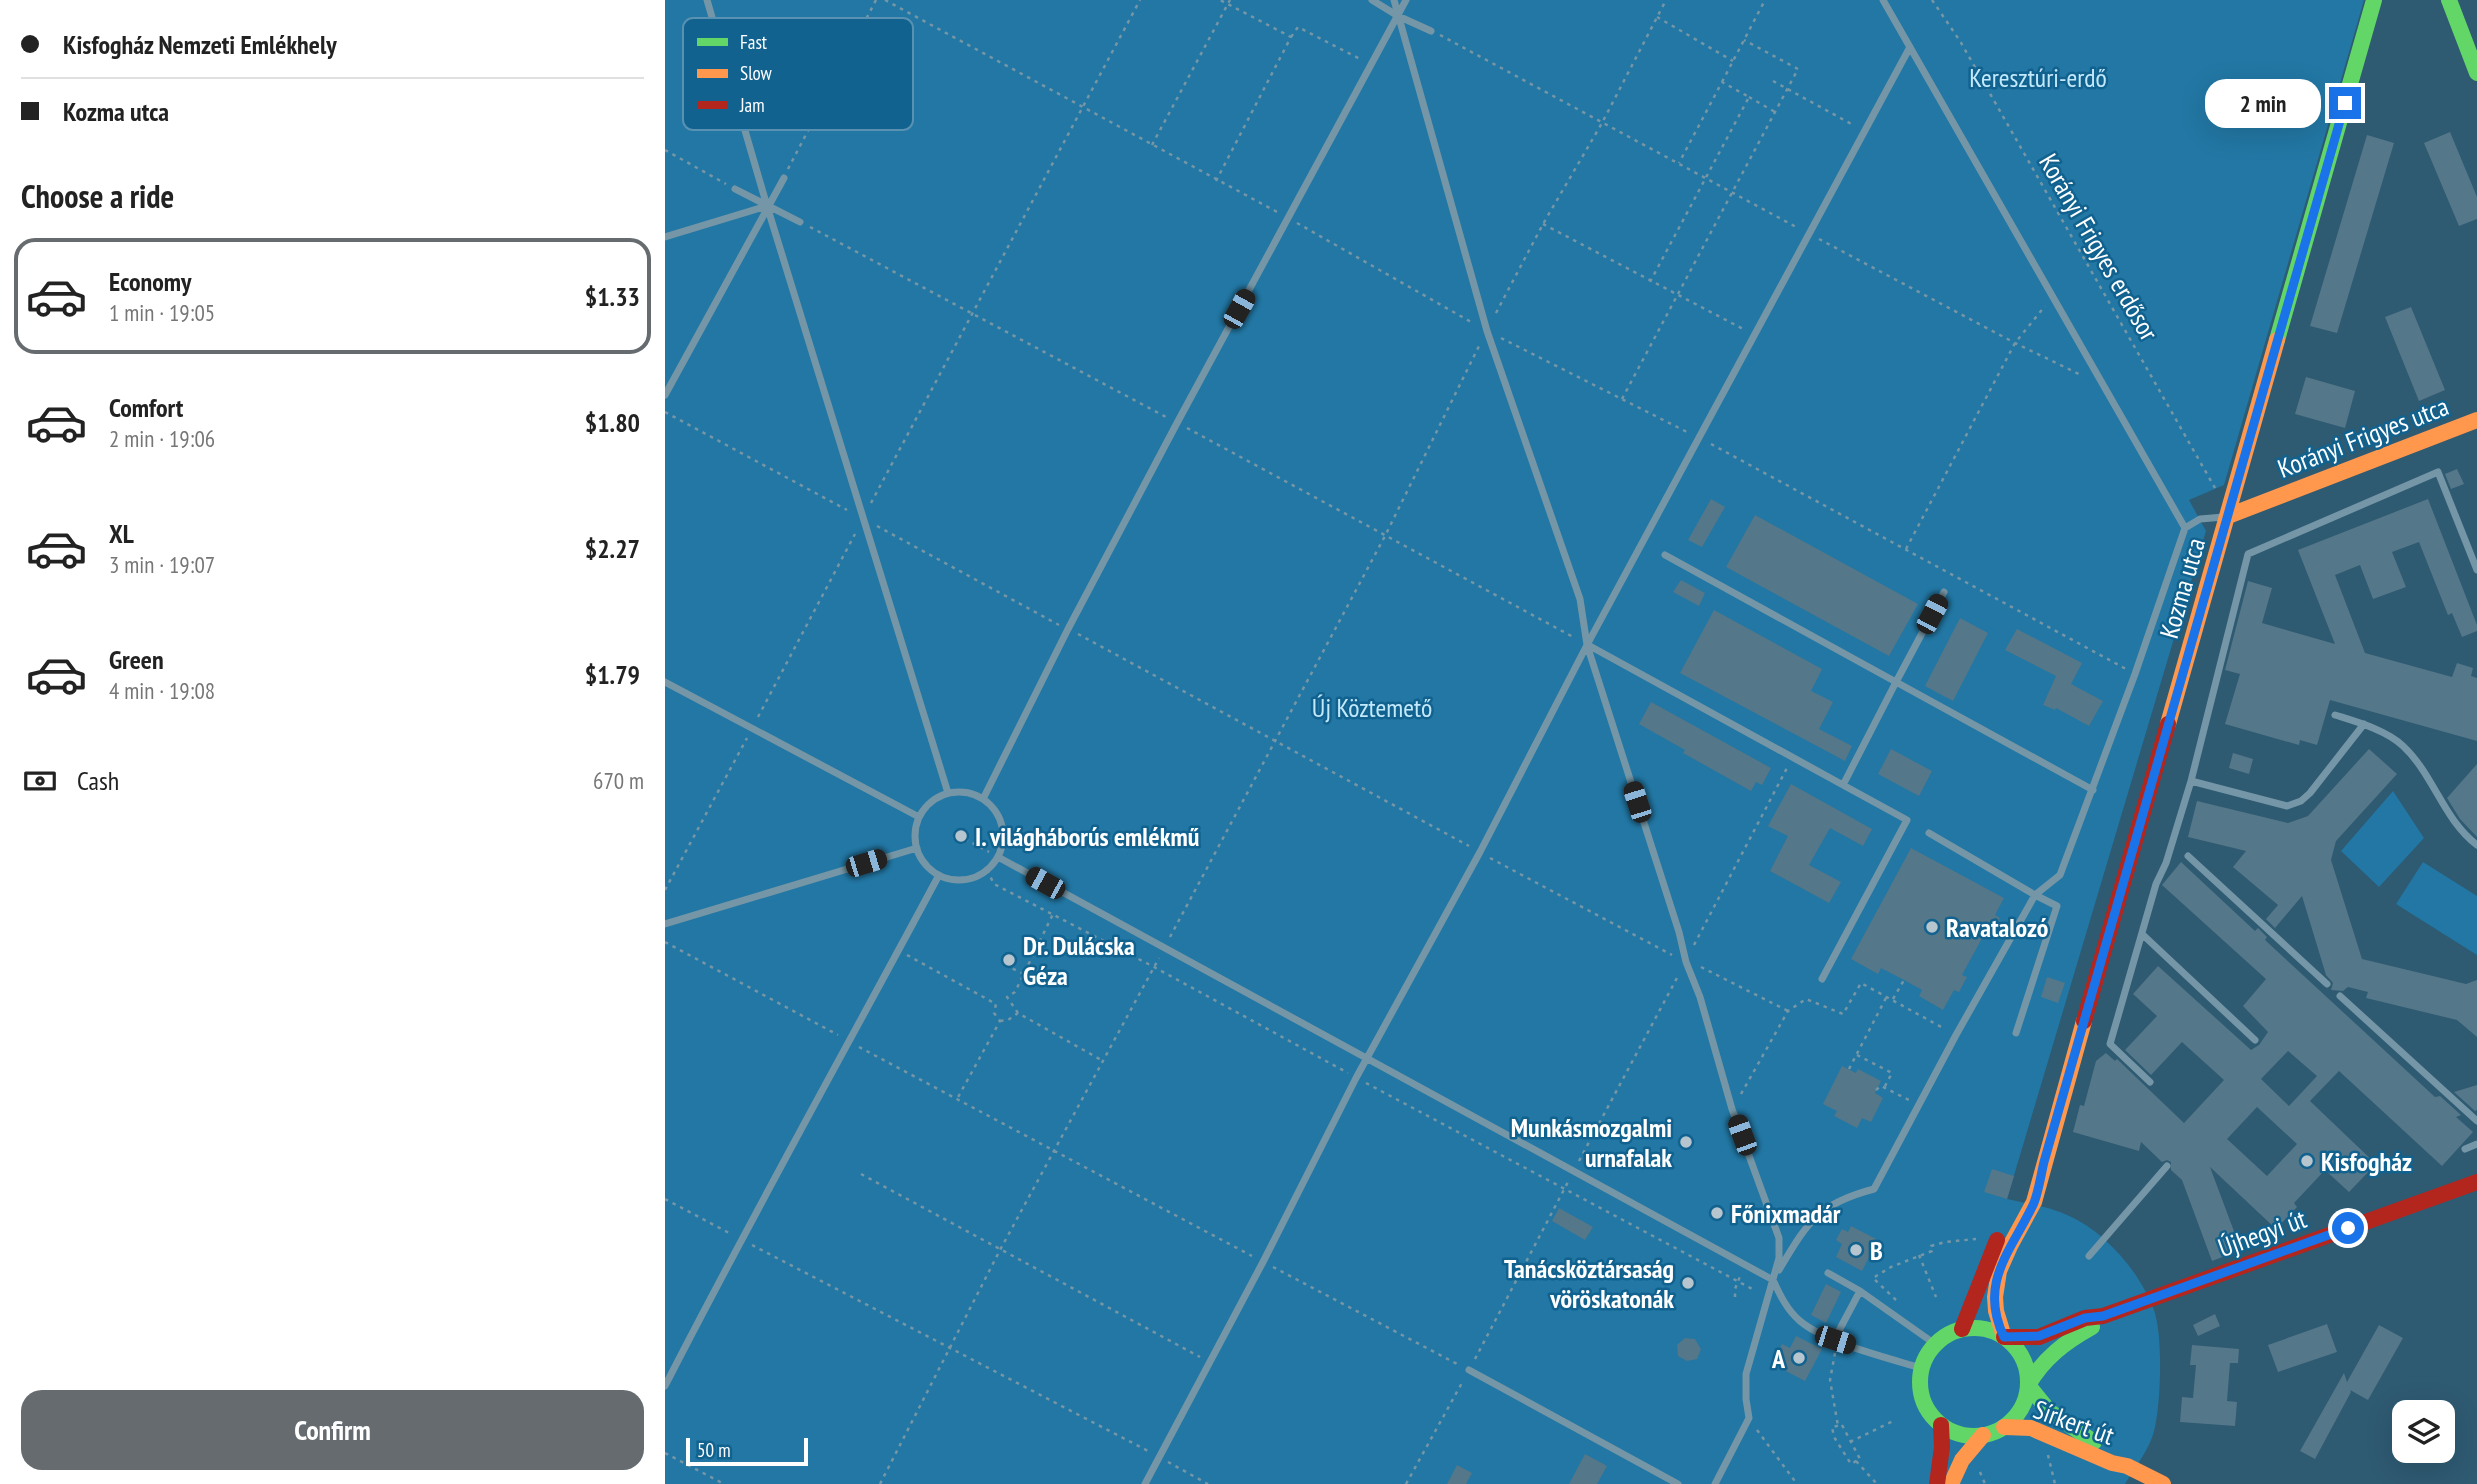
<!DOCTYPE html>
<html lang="en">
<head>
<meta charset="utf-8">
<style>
  :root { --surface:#fff; --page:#f2f2f2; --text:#222; --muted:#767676; --line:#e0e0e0; --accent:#656b6f }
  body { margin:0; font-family:"PT Sans Narrow",sans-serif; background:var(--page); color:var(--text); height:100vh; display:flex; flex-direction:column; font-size:26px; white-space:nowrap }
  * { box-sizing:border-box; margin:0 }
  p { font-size:23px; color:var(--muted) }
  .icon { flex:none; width:38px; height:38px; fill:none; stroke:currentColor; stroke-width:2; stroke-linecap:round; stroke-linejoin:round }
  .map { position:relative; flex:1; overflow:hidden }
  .side { display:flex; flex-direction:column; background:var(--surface); width:665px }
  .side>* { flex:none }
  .hud { display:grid; align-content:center; height:154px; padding:0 21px; background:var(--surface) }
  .tools { position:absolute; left:1727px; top:1400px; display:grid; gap:14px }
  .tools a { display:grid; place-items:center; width:63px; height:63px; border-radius:14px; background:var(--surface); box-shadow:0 7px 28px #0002; font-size:35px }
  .scale { position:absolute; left:21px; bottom:18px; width:122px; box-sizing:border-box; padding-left:7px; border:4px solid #fff; border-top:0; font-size:19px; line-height:24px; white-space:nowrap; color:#fff; -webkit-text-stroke:5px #11628f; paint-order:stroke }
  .end { position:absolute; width:32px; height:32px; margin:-16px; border:9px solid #1a73e8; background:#fff; box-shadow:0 0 0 4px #fff }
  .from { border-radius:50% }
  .bubble { position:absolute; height:49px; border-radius:21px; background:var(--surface); box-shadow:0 7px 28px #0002; font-size:23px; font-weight:700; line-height:49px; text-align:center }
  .car { position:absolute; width:21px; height:42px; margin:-21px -10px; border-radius:9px; box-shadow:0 0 5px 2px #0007; background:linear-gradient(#222 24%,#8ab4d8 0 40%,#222 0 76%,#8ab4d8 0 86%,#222 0) }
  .hud b { display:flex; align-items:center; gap:24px; height:66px; font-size:26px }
  .hud b+b { border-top:2px solid var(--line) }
  .hud i { width:18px; height:18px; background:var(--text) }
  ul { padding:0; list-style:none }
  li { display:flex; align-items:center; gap:21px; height:116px; margin:0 14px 10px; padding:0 7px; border:4px solid transparent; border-radius:21px }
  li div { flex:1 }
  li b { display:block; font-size:26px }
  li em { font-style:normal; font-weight:700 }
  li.selected { border-color:var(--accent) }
  li>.icon { width:63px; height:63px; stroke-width:1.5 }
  h2 { padding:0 21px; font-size:32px; line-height:84px }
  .pay { display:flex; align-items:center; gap:18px; height:77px; padding:0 21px; font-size:26px }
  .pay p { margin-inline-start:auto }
  .cta { display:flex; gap:14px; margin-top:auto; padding:14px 21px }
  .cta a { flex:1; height:80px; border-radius:21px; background:var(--accent); color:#fff; font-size:28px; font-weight:700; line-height:80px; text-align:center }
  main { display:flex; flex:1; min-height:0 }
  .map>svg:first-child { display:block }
  .green { fill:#2277a4 }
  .building { fill:#547789; fill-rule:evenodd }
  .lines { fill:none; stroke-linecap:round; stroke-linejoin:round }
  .path { stroke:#7596a6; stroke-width:2.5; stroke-dasharray:3.5 5; stroke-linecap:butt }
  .lane { stroke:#7596a6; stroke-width:7 }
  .fast { stroke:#63d668; stroke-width:16 }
  .slow { stroke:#ff974d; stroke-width:16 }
  .jam { stroke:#b3261e; stroke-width:16 }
  .route { stroke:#1a73e8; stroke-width:9 }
  .poi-dot { fill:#b6c5ce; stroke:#11628f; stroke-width:2.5 }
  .labels { text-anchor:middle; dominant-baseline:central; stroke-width:5; stroke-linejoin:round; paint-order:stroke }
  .park-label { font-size:26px; fill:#c3e9fd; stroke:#11628f }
  .street-label { font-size:26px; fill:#fff; stroke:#11628f }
  .poi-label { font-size:26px; font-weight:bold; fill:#fff; stroke:#11628f; text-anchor:start }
  .key { fill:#11628f; stroke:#5891b1; stroke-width:2 }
  .key-label { font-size:19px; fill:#fff }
</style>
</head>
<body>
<main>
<section class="side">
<div class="hud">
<b><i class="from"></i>Kisfogház Nemzeti Emlékhely</b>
<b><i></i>Kozma utca</b>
</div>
<h2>Choose a ride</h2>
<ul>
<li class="selected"><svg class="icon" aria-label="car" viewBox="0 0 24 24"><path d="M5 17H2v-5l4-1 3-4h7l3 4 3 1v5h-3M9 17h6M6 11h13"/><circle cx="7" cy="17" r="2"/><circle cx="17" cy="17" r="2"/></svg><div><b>Economy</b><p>1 min · 19:05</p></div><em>$1.33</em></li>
<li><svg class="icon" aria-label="car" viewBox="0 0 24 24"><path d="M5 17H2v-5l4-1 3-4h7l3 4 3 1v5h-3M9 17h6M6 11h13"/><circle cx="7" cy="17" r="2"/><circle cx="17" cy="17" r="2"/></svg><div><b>Comfort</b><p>2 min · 19:06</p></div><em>$1.80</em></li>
<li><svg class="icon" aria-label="car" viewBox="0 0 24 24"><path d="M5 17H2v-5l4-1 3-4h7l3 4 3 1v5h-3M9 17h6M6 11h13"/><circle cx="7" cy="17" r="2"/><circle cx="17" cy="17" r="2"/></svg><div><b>XL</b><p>3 min · 19:07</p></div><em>$2.27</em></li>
<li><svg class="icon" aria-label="car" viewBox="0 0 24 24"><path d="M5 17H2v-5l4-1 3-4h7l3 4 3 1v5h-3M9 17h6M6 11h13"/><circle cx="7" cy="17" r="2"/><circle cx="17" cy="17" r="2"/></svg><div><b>Green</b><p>4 min · 19:08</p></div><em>$1.79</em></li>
</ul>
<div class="pay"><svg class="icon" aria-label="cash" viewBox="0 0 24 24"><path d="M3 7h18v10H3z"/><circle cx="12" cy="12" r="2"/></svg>Cash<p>670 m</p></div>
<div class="cta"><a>Confirm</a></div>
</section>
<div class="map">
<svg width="1812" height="1484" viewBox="0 0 1812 1484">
  <rect width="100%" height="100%" fill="#2e5a72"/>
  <path class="green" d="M 0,0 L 1699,0 L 1559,485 L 1524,500 L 1541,531 L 1342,1199 C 1368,1205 1390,1207 1414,1221 C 1446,1239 1476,1275 1489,1310 C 1498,1336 1496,1399 1490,1427 C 1486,1448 1470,1467 1460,1484 L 0,1484 Z
    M 1728,791 L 1759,838 L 1714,887 L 1676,851 Z
    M 1758,862 L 1812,896 L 1812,955 L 1731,904 Z"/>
  <path class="building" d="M 1785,132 L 1812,197 L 1812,219 L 1794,226 L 1759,143 Z
    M 1702,135 L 1729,143 L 1672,333 L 1645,326 Z
    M 1746,307 L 1780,390 L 1754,401 L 1720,317 Z
    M 1641,377 L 1690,391 L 1680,428 L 1630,414 Z
    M 1792,469 L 1799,484 L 1786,489 L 1780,474 Z
    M 1046,499 L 1060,507 L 1037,547 L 1023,540 Z
    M 1763,499 L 1812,625 L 1812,631 L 1797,637 L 1787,613 L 1783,615 L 1754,542 L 1727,552 L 1741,587 L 1708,599 L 1695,565 L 1670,575 L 1700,653 L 1787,677 L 1792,663 L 1808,668 L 1806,676 L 1812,678 L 1812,741 L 1665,700 L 1652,745 L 1635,740 L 1634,745 L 1560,724 L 1575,674 L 1560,670 L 1583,581 L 1607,588 L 1597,623 L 1670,644 L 1633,550 Z
    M 1090,515 L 1253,604 L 1224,656 L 1061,567 Z
    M 1016,580 L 1040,593 L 1034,606 L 1008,592 Z
    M 1049,610 L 1157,669 L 1146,691 L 1168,702 L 1154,729 L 1187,746 L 1180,761 L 1015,673 Z
    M 1295,618 L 1323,633 L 1288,701 L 1260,686 Z
    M 1352,629 L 1417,663 L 1406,684 L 1438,701 L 1424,726 L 1391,708 L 1390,710 L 1378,705 L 1391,676 L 1340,650 Z
    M 986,702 L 1106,768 L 1097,785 L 1091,782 L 1086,791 L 1018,753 L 1020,750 L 974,724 Z
    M 1226,749 L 1267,771 L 1254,796 L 1213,774 Z
    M 1704,749 L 1732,774 L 1671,841 L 1666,860 L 1697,959 L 1801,984 L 1812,980 L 1812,1037 L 1792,1020 L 1701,998 L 1703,992 L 1683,987 L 1678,991 L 1666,990 L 1668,983 L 1661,975 L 1637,896 L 1610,928 L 1601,919 L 1613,905 L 1568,867 L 1581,851 L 1523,837 L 1532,801 L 1623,823 L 1643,816 Z
    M 1568,753 L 1588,759 L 1584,774 L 1564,768 Z
    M 1812,764 L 1812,837 L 1795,819 L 1782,798 Z
    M 1126,784 L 1207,829 L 1198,846 L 1165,828 L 1144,865 L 1176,882 L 1164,903 L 1105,871 L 1123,836 L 1103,826 Z
    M 1246,848 L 1339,898 L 1330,915 L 1335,918 L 1327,932 L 1322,929 L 1297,975 L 1302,977 L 1294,992 L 1289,990 L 1278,1010 L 1254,996 L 1257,990 L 1239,980 L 1216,968 L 1213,974 L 1186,959 Z
    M 1516,862 L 1590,931 L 1593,928 L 1602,937 L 1600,940 L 1770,1097 L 1775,1096 L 1796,1115 L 1791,1117 L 1808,1132 L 1777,1166 L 1674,1071 L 1645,1101 L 1711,1164 L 1684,1192 L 1660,1170 L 1629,1203 L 1632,1207 L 1611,1229 L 1545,1167 L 1576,1250 L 1547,1261 L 1517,1180 L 1506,1170 L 1506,1162 L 1502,1160 L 1497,1162 L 1476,1142 L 1474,1151 L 1408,1132 L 1415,1105 L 1419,1106 L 1431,1061 L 1441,1053 L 1450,1061 L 1452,1059 L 1519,1123 L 1559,1080 L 1517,1042 L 1486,1075 L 1460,1050 L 1492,1016 L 1468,994 L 1493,966 L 1586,1050 L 1594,1045 L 1603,1032 L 1578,1006 L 1601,979 L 1497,885 ZM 1623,1051 L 1652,1076 L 1624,1106 L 1596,1079 ZM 1592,1107 L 1632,1144 L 1602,1176 L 1562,1139 Z
    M 1382,977 L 1400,983 L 1393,1003 L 1376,997 Z
    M 1177,1066 L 1191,1073 L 1193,1069 L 1216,1081 L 1210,1093 L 1218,1098 L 1206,1122 L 1197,1118 L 1192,1128 L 1169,1116 L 1172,1111 L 1158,1104 Z
    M 1812,1085 L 1812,1110 L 1810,1111 L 1789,1092 Z
    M 1327,1169 L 1349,1176 L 1342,1199 L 1319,1192 Z
    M 894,1208 L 928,1227 L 920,1240 L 887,1221 Z
    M 1186,1226 L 1213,1240 L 1197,1271 L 1171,1257 L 1177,1244 L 1171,1240 L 1177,1229 L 1183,1232 Z
    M 1161,1284 L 1176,1292 L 1161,1323 L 1146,1315 Z
    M 1550,1314 L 1555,1326 L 1533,1336 L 1528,1325 Z
    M 1662,1324 L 1672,1352 L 1613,1372 L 1603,1345 Z
    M 1714,1325 L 1738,1338 L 1703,1400 L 1685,1390 L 1686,1392 L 1650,1459 L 1635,1451 L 1679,1373 L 1682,1382 Z
    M 1131,1336 L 1157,1349 L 1140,1381 L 1115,1368 L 1119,1360 L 1111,1356 L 1117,1344 L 1125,1348 Z
    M 1020,1338 L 1030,1339 L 1036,1349 L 1032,1359 L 1022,1361 L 1013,1356 L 1012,1345 Z
    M 1527,1345 L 1574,1349 L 1573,1363 L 1565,1363 L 1562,1401 L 1572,1402 L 1570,1426 L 1515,1422 L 1517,1397 L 1528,1398 L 1531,1365 L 1525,1365 Z
    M 920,1454 L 942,1466 L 932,1484 L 904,1484 Z
    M 792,1465 L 807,1473 L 801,1484 L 782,1484 Z"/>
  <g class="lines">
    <path class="path" d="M 220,0 L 614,213
      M 1267,0 L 1295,41 L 1550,488
      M 992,17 L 1068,61
      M 775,35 L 1133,228
      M 626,37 L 633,27 L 697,60
      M 1108,81 L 1190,126
      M 1057,82 L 1100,0
      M 1084,97 L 1110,112
      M 487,145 L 565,0
      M 0,150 L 61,184
      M 123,169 L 211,0
      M 551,181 L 626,37 L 555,0
      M 632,223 L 806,322
      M 878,224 L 1080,330
      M 145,227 L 501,417
      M 1154,239 L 1350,343 L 1418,376
      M 985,282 L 1084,97 L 1057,82 L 1014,163
      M 831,313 L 878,224 L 937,123 L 1001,0
      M 836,338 L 1024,433
      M 957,399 L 1133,69 L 1079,40
      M 0,412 L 182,510
      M 522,428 L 910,638
      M 1046,444 L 1461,669
      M 206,503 L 475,0
      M 212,526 L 394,625
      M 1241,549 L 1350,343 L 1380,306
      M 413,634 L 804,846
      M 93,717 L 190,534
      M 294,830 L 302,835 L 298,843 L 289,838 Z
      M 300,839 L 324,852
      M 825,858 L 1007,955
      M 322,870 L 329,884 L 489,967 L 683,1073
      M 0,890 L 82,738
      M 505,937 L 720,536 L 815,344
      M 0,942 L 173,1035
      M 1029,945 L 1122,768
      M 242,955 L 331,1004 L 329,1013 L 335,1021 L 292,1099
      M 340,965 L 359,974
      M 1036,967 L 1123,1011
      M 1228,999 L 1239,980
      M 353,1013 L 342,997 L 350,992 L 388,914
      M 335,1021 L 343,1020 L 353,1013 L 438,1061
      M 194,1047 L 587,1256
      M 1192,1055 L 1227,1073 L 1219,1088
      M 1184,1069 L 1222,996
      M 701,1083 L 1091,1291
      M 1211,1090 L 1216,1086 L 1244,1100
      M 1076,1094 L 1123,1011 L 1141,999 L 1178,1014 L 1196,983 L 1280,1029
      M 914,1161 L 1013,976
      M 196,1174 L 535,1357
      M 0,1199 L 66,1234
      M 87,1245 L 485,1452
      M 1254,1255 L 1271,1297
      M 608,1267 L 794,1365
      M 1070,1297 L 1070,1289 L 1076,1274
      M 1231,1300 L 1208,1278 L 1226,1267 L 1267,1251 L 1266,1246 L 1280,1242 L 1311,1239
      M 1170,1353 L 1165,1380 L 1173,1426
      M 810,1359 L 903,1182
      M 1177,1425 L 1195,1459 L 1186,1464 L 1169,1437 L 1167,1427 Z
      M 1092,1430 L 1132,1484
      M 1185,1442 L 1228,1421
      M 0,1453 L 59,1484
      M 1383,1455 L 1390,1484
      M 1191,1461 L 1212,1484
      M 503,1462 L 543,1484
      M 1315,1472 L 1320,1484
      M 215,1484 L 335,1250 L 494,958
      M 741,1484 L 798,1381"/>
    <path class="lane" d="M 42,0 L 102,206 L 283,793
      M 707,0 L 733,16 L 766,31
      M 729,0 L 822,331 L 915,599 L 922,645 L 1014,932 L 1021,962 L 1035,997 L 1067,1109 L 1114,1238 L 1114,1258 L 1081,1374 L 1081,1399 L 1084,1418 L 1050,1484
      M 1218,0 L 1520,528 L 1470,674 L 1395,875 L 1370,895 L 1392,906 L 1351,1033
      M 70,189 L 135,222
      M 0,237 L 102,206
      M 0,395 L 119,178
      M 1520,528 L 1535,519 L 1559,517
      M 1000,555 L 1231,682 L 1178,785 L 1242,820 L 1157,979
      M 1279,592 L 1231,682 L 1428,790
      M 923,645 L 1178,785
      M 0,682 L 254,817
      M 1670,715 C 1692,722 1721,730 1738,746 C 1769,775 1778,819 1812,845
      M 1526,781 L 1622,806 L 1636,801 L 1645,793 L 1699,724
      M250 836a44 44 0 1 1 88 0a44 44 0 1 1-88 0Z
      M 318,799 L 403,629 L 512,423 L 741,0
      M 1523,856 L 1662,984
      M 333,857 L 1108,1280 C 1115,1295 1122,1310 1135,1321 C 1161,1343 1223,1358 1256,1368
      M 0,924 L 252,848
      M 1477,934 L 1590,1040
      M 1675,996 L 1812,1121
      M 1485,1082 L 1445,1044 L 1491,884 L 1501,863 L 1526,781 L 1583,554 L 1773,472 L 1812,570
      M 1800,1149 L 1812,1144
      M 1424,1256 L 1502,1166
      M 1114,1270 C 1143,1222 1152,1204 1209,1189 L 1291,1035 L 1370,895 L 1264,833
      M 1163,1273 L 1195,1291 L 1270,1344
      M 1169,1340 L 1195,1291
      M 804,1370 L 1013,1484
      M 0,1386 C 88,1214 183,1045 274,875
      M 480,1484 L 598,1262 L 691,1078 L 815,852 L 922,645 L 1245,47"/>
    <path class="fast" d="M 1784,0 L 1812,73
      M 1612,340 L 1709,0
      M1255 1382a54 54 0 1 1 108 0a54 54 0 1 1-108 0Z
      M 1363,1385 L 1384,1411 L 1429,1442
      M 1363,1385 C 1379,1358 1400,1342 1427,1327"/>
    <path class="slow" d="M 1563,516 L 1812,420
      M 1503,724 L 1612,340
      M 1339,1337 L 1331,1311 L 1330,1297 L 1334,1271 L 1345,1246 L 1369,1202 L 1419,1021
      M 1339,1427 L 1366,1428 L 1447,1463 L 1462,1466 L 1498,1484
      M 1286,1484 L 1297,1460 L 1318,1435"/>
    <path class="jam" d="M 1419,1021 L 1503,724
      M 1297,1329 L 1332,1240
      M 1339,1337 L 1374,1337 L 1420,1318 L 1438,1316 L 1812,1182
      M 1272,1484 L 1277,1447 L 1276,1425"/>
  </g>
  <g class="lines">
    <path class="route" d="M 1680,103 L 1379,1162 C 1376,1174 1373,1195 1368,1205 C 1346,1251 1313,1283 1339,1337 L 1374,1336 L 1420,1318 L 1438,1316 L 1683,1228"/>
  </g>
  <g class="poi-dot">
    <circle cx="296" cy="836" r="7"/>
    <circle cx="1267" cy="927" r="7"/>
    <circle cx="344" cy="960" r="7"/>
    <circle cx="1021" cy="1142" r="7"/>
    <circle cx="1642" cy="1161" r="7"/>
    <circle cx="1052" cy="1213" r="7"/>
    <circle cx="1191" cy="1250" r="7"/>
    <circle cx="1023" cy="1283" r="7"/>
    <circle cx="1134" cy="1358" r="7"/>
  </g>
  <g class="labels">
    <g class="park-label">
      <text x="1373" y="77">Keresztúri-erdő</text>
      <text x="707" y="707">Új Köztemető</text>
    </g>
    <g class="street-label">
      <text transform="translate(1434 247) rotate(60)">Korányi Frigyes erdősor</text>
      <text transform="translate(1698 437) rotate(-21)">Korányi Frigyes utca</text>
      <text transform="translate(1517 588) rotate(-74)">Kozma utca</text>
      <text transform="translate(1597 1233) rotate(-20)">Újhegyi út</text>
      <text transform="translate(1409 1422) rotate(20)">Sírkert út</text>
    </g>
    <g class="poi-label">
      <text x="310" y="836">I. világháborús emlékmű</text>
      <text x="1281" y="927">Ravatalozó</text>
      <text x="358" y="945">Dr. Dulácska<tspan x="358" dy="30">Géza</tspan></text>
      <text x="1007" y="1127" text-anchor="end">Munkásmozgalmi<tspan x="1007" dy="30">urnafalak</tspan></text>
      <text x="1656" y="1161">Kisfogház</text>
      <text x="1066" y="1213">Főnixmadár</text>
      <text x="1205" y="1250">B</text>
      <text x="1009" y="1268" text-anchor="end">Tanácsköztársaság<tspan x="1009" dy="30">vöröskatonák</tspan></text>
      <text x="1120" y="1358" text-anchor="end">A</text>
    </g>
  </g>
  <rect x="18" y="18" width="230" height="112" rx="10" class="key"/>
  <rect x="32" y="38" width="31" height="8" fill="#63d668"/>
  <rect x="32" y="69" width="31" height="9" fill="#ff974d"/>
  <rect x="32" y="101" width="31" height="8" fill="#b3261e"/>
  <g class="key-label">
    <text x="75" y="49">Fast</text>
    <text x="75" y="80">Slow</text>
    <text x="75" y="112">Jam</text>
  </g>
</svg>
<div class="tools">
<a><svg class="icon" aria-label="layers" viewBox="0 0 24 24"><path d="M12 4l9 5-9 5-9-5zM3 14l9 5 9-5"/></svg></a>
</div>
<div class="scale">50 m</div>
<i class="end from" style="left:1683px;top:1228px"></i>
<i class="end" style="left:1680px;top:103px"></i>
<div class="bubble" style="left:1540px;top:79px;width:116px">2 min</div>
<i class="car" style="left:574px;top:309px;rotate:29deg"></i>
<i class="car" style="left:1267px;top:614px;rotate:28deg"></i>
<i class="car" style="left:972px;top:802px;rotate:342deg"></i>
<i class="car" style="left:201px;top:863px;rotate:73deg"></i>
<i class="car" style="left:380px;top:883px;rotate:299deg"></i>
<i class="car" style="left:1077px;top:1135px;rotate:340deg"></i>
<i class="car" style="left:1170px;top:1340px;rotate:108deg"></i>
</div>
</main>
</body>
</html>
